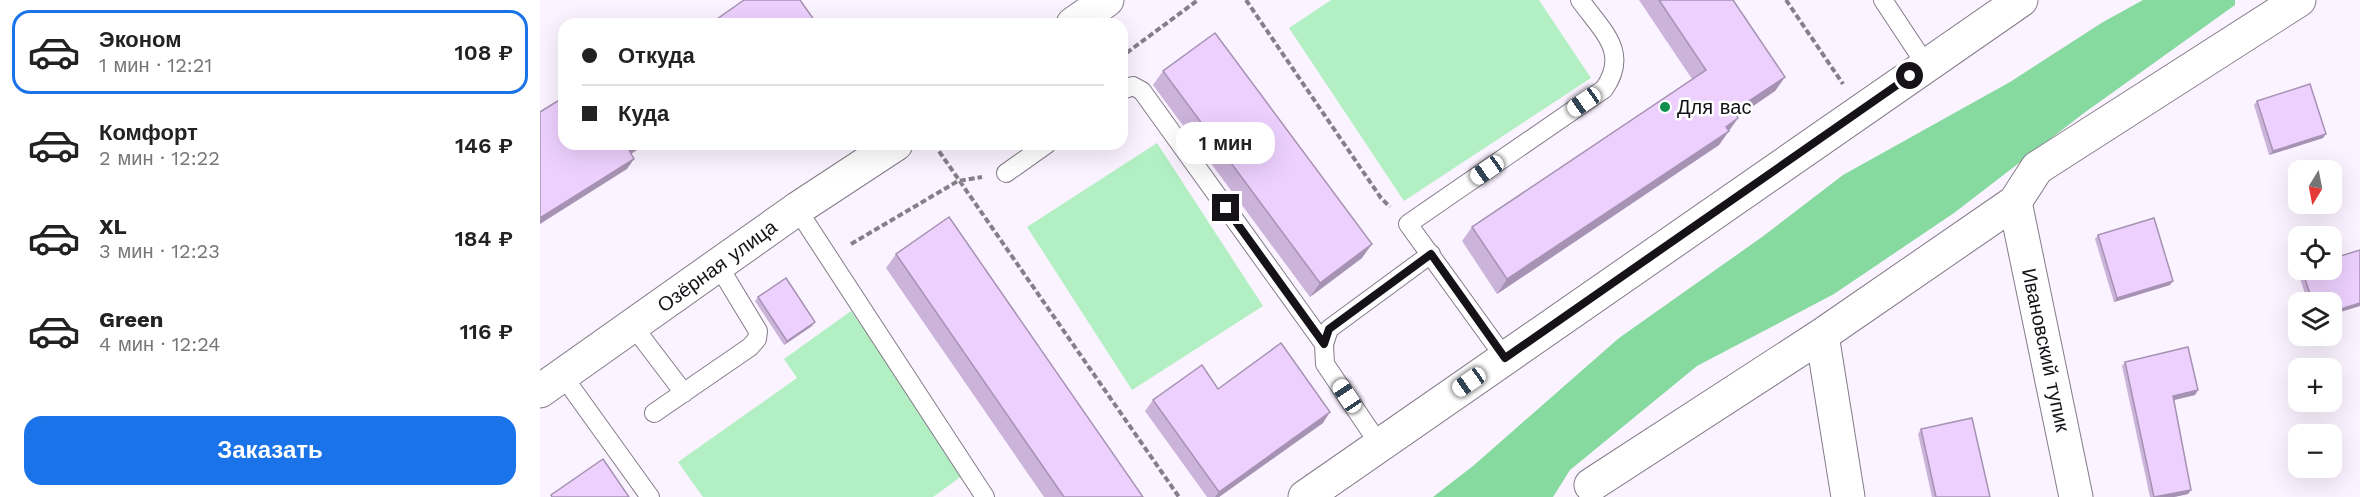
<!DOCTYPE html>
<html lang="ru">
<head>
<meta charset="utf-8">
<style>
  :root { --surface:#fff; --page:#f6f6f6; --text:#222; --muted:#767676; --line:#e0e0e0; --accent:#1a73e8 }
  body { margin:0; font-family:"Work Sans",sans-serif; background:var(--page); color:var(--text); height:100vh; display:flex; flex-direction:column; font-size:22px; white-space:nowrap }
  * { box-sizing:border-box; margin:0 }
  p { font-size:20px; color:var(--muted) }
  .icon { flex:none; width:33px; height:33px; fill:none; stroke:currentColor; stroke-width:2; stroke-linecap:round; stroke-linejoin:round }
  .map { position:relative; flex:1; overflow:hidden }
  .details { display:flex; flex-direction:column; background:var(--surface); width:540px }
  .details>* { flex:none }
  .guide { position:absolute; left:18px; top:18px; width:570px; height:132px; border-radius:18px; box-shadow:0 6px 24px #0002; display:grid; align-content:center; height:132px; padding:0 24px; background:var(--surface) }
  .needle { width:39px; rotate:190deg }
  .fabs { position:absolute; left:1748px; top:160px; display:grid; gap:12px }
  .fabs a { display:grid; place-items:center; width:54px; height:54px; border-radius:12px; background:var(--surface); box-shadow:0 6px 24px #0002; font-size:30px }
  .end { position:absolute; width:27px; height:27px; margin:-14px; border:8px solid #161318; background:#fff; box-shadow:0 0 0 3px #fff }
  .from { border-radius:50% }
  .bubble { position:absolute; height:42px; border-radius:18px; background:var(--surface); box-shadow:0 6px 24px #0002; font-size:20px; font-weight:600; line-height:42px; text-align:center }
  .car { position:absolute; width:18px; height:36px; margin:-18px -9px; border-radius:8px; box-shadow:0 0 4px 2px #0007; background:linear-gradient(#fff 24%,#345 0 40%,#fff 0 76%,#345 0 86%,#fff 0) }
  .guide b { display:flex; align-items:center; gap:21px; height:57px; font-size:22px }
  .guide b+b { border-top:2px solid var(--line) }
  .guide i { width:15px; height:15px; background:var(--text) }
  ul { padding:10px 0 0; list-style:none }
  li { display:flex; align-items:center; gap:18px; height:84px; margin:0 12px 9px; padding:0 12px; border:3px solid transparent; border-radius:18px }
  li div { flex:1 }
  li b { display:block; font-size:22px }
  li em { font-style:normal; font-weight:600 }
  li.current { border-color:var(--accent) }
  li>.icon { width:54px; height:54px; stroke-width:1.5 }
  .action { display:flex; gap:12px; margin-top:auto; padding:12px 24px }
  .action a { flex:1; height:69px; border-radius:18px; background:var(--accent); color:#fff; font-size:24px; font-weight:600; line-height:69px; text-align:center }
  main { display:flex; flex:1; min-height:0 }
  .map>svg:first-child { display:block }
  .green { fill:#b2efc2 }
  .forest { fill:#86d99f }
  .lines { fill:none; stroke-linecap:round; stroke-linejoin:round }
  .lane-casing { stroke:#847c89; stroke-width:20 }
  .street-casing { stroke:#847c89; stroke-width:35 }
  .path { stroke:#858088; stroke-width:4; stroke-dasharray:6 3; stroke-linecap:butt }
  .lane { stroke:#fff; stroke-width:18 }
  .street { stroke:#fff; stroke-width:33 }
  .wall { fill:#ccb3da }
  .shaded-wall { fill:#a692b2 }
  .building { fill:#edd0fe; stroke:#a692b2; stroke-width:1.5 }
  .route { stroke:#161318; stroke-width:8 }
  .poi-dot { fill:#0e8f4b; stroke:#fff; stroke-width:2 }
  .labels { text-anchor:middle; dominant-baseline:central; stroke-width:5; stroke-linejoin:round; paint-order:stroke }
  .poi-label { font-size:20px; fill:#161318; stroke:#fff; text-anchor:start }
  .street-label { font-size:20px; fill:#161318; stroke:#fff }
</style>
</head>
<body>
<main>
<section class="details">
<ul>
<li class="current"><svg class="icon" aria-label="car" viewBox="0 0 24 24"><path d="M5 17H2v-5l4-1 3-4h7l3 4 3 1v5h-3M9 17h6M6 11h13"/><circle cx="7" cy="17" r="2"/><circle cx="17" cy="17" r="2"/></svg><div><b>Эконом</b><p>1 мин · 12:21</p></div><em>108 ₽</em></li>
<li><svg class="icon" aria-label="car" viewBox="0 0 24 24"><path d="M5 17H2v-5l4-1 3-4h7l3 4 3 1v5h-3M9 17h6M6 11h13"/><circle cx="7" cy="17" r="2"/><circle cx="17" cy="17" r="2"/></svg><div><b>Комфорт</b><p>2 мин · 12:22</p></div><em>146 ₽</em></li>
<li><svg class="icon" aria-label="car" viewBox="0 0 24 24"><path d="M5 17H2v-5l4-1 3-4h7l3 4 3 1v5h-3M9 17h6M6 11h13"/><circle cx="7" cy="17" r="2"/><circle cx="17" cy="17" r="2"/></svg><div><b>XL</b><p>3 мин · 12:23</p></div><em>184 ₽</em></li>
<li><svg class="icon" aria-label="car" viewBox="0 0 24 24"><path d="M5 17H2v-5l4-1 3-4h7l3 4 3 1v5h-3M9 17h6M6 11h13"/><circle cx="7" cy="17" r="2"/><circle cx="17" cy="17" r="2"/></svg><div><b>Green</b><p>4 мин · 12:24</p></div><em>116 ₽</em></li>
</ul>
<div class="action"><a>Заказать</a></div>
</section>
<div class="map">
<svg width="1820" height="497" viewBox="0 0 1820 497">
  <rect width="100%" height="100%" fill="#fbf3ff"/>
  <path class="green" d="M 791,0 L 999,0 L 1051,78 L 864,201 L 749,28 Z
    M 617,143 L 723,306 L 592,390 L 487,227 Z
    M 311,311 L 426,473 L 393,497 L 163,497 L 138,462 L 257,378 L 244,359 Z"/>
  <path class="forest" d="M 1603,0 L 1695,0 L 1695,5 L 1544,113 L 1414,213 L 1294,294 L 1157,366 L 1030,470 L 1013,497 L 893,497 L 933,466 L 1079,338 L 1222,237 L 1303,175 L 1470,82 L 1563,22 Z"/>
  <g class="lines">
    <defs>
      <path id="lane" d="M 1343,0 L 1386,65
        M 582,90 L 593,86 L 602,91 L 784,344
        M 466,173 L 507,144
        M 257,209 L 445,497
        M 93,326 L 144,393
        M 965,358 L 868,224 L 1064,89 C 1090,52 1062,31 1040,0
        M 23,376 L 110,497
        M 114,413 L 210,347 L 217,339 L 218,331 L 178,265
        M 839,444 L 785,364 L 784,344 L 789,329 L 891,254"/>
      <path id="street" d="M 533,24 L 567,0
        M 1475,202 L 1536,497
        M 1282,335 L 1308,497
        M 0,391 L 257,209 L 356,144
        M 1051,485 L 1282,335 L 1475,202 L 1497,168 L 1759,0
        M 765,497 L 1481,0"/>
    </defs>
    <use href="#lane" class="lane-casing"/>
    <use href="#street" class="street-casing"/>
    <path class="path" d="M 706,0 L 841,198 L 850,207
      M 1246,0 L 1303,84
      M 584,61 L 585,54 L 658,0
      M 394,144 L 639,497
      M 311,244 L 418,181 L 442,177"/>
    <use href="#lane" class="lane"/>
    <use href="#street" class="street"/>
  </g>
  <path class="wall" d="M 1099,0 L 1193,0 L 1245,77 L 1235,91 L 1197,117 L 1198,118 L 1179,145 L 957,294 L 922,241 L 932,227 L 1152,79 Z
    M 623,71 L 822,258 L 770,297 L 613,85 Z
    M 1717,101 L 1783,138 L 1729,155 L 1714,105 Z
    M 1558,235 L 1630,285 L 1574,302 L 1555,239 Z
    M 356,254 L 603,497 L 504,497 L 346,268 Z
    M 1760,270 L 1791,270 L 1791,303 L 1768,303 L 1758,272 Z
    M 218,297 L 272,326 L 244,345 L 215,301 Z
    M 1585,362 L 1658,390 L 1655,395 L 1634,400 L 1651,490 L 1648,494 L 1634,497 L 1610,497 L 1582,366 Z
    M 613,400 L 783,423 L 679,497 L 667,497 L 605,411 Z
    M 1381,429 L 1450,497 L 1392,497 L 1378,434 Z"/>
  <path class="shaded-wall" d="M 1245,77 L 1235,91 L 1184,126 L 1194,111 Z
    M 1198,118 L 1179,145 L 957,294 L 967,279 Z
    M 1786,134 L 1783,138 L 1729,155 L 1733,151 Z
    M 98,144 L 106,144 L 82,160 L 89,150 Z
    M 94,159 L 87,169 L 0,224 L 0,218 Z
    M 832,244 L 822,258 L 770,297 L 780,283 Z
    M 1633,281 L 1630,285 L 1574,302 L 1577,298 Z
    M 1820,303 L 1820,306 L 1791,315 L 1791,312 Z
    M 275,322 L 272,326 L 244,345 L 247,341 Z
    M 1658,390 L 1655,395 L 1630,401 L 1633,396 Z
    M 790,412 L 783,423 L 679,497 L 675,497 L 679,492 Z
    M 1651,490 L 1648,494 L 1634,497 L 1614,497 Z"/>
  <path class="building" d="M 204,0 L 260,0 L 277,24 L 170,24 Z
    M 1119,0 L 1193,0 L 1245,77 L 1194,111 L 1198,118 L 1186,127 L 1189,131 L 967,279 L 932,227 L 1166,70 Z
    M 675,33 L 832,244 L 780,283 L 623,71 Z
    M 1770,84 L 1786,134 L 1733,151 L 1717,101 Z
    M 24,97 L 24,144 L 98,144 L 89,150 L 94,159 L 0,218 L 0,112 Z
    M 409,217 L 603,497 L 524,497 L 356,254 Z
    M 1614,218 L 1633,281 L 1577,298 L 1558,235 Z
    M 1820,250 L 1820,303 L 1791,312 L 1791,303 L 1773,303 L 1762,270 L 1791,270 L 1791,259 Z
    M 246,278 L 275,322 L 247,341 L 218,297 Z
    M 741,343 L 790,412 L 679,492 L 613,400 L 662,365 L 678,389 Z
    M 1648,347 L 1658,390 L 1633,396 L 1651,490 L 1614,497 L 1585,362 Z
    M 1432,418 L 1450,497 L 1396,497 L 1381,429 Z
    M 63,459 L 89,497 L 12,497 L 11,495 Z"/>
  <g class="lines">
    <path class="route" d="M 686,208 L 784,344 L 789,329 L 891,254 L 965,358 L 1370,76"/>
  </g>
  <circle class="poi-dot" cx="1125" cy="107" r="6"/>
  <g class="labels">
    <g class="poi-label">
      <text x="1137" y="107">Для вас</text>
    </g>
    <g class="street-label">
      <text transform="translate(177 266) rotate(-36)">Озёрная улица</text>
      <text transform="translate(1506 350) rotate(78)">Ивановский тупик</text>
    </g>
  </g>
</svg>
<div class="fabs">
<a><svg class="needle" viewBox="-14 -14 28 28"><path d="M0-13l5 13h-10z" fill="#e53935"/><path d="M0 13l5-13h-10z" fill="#767676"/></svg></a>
<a><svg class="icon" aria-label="locate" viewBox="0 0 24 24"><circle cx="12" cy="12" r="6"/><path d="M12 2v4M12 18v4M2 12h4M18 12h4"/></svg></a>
<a><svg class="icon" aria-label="layers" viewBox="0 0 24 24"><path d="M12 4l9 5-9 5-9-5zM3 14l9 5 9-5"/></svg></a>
<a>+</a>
<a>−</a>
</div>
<i class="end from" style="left:1370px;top:76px"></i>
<i class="end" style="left:686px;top:208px"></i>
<div class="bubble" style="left:636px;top:122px;width:99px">1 мин</div>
<i class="car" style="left:1044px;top:102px;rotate:235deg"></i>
<i class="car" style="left:947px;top:170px;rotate:235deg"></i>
<i class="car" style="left:929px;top:382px;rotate:235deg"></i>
<i class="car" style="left:807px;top:396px;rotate:326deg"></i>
<div class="guide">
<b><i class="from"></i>Откуда</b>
<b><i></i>Куда</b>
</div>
</div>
</main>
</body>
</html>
